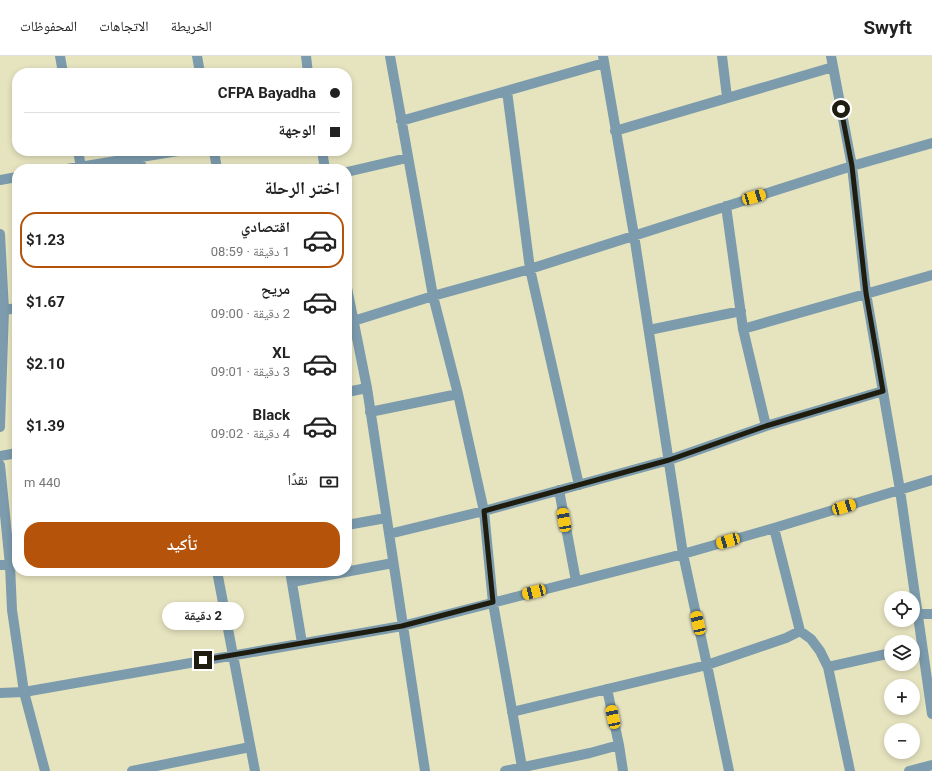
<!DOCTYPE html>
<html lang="ar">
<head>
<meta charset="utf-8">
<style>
  :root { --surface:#fff; --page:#f2f2f2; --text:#222; --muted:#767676; --line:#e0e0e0; --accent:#b45309 }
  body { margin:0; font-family:Roboto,"Noto Naskh Arabic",sans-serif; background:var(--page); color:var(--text); direction:rtl; height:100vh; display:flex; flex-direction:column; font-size:15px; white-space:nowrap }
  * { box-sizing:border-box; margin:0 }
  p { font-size:13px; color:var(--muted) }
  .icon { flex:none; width:22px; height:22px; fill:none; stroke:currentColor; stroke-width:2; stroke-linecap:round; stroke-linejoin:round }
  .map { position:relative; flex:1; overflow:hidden; direction:ltr }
  .drawer { position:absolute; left:12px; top:108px; width:340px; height:412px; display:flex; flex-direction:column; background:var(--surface); border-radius:16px; box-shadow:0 2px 6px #0003; direction:rtl }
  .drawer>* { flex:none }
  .banner { position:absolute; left:12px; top:12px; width:340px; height:88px; border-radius:16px; box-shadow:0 2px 6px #0003; direction:rtl; display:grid; align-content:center; height:88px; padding:0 12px; background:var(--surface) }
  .fabs { position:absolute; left:884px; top:535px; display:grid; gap:8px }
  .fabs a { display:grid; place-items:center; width:36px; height:36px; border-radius:50%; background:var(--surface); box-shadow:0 2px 6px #0003; font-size:20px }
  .end { position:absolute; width:18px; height:18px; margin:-9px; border:5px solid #1e1d10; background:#fff; box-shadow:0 0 0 2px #fff }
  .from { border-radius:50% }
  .bubble { position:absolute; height:28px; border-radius:14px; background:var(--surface); box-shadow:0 2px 6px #0003; font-size:13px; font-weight:700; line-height:28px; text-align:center; direction:rtl }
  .car { position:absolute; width:12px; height:24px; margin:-12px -6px; border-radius:5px; box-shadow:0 0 3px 1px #0007; background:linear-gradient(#f5c518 24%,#345 0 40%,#f5c518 0 76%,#345 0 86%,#f5c518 0) }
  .banner b { display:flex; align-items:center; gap:14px; height:38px; font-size:15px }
  .banner b+b { border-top:1px solid var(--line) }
  .banner i { width:10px; height:10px; background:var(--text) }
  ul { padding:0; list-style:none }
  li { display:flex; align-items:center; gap:12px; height:56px; margin:0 8px 6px; padding:0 4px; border:2px solid transparent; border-radius:16px }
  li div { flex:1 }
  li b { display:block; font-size:15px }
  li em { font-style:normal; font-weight:700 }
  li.current { border-color:var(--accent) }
  li>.icon { width:36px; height:36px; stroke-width:1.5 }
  h2 { padding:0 12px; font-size:18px; line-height:48px }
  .pay { display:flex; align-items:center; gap:10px; height:44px; padding:0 12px; font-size:15px }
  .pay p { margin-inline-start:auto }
  .button { display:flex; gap:8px; margin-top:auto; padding:8px 12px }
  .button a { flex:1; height:46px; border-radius:16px; background:var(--accent); color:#fff; font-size:16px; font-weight:700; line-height:46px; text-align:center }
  header { display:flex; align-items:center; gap:24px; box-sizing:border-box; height:56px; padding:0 20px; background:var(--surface); border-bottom:1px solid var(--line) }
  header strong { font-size:19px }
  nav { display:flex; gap:22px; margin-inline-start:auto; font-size:14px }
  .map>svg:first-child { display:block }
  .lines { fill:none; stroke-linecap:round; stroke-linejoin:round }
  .minor { stroke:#7c9bac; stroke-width:10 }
  .tertiary { stroke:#7c9bac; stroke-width:10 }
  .route { stroke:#1e1d10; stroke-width:5 }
</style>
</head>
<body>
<header>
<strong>Swyft</strong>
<nav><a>الخريطة</a><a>الاتجاهات</a><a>المحفوظات</a></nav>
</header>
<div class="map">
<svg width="932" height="715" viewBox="0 0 932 715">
  <rect width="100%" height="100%" fill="#e6e4bf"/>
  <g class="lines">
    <path class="minor" d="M 60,0 L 63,17
      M 197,0 L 200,17
      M 306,0 L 308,17
      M 390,0 L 433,240 L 458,338 L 484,455 L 493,547 L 522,711
      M 603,0 L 634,179 L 683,498 L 707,609 L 729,715
      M 722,0 L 727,41
      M 831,0 L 852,110 L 866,237 L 900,434 L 932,658
      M 507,35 L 530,213 L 579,429
      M 401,65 L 604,7
      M 615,75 L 833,11
      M 78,95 L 81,111
      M 214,95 L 217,113
      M 322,95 L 325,113
      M 139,101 L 142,113
      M 67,113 L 178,95
      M 347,116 L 407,102
      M 0,124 L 17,121
      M 726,150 L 743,273 L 766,370
      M 347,232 L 367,332 L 347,336
      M 4,254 L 17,252
      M 347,267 L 433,240 L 530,213 L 852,110 L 932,87
      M 743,273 L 932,219
      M 649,274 L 741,255
      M 367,332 L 425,715
      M 370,356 L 458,338
      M 0,400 L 17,397
      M 559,434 L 576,525
      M 347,469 L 386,462
      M 774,472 L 800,575
      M 389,478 L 484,455 L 669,404 L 766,370 L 883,335
      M 0,509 L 10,509
      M 217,515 L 255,715
      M 290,515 L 302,587
      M 292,526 L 393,507
      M 917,558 L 932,558
      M 828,611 L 891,597
      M 607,633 L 619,689
      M 0,637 L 24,636 L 402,570 L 683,498 L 774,472 L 932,424
      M 512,656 L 707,609 L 786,582 L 800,575 L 811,583 L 820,595 L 828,611 L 850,715
      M 132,715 L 250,691
      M 505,715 L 590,697 L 619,689 L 623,715
      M 909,715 L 932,709"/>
    <path class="tertiary" d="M 0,178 L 4,254 L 0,371
      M 0,409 L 10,509 L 12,554 L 24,636 L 45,715"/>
  </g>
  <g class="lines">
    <path class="route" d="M 203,604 L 402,570 L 493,546 L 484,455 L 669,404 L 766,370 L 883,335 L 866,237 L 852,110 L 841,53"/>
  </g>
</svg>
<div class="fabs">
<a><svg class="icon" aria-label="locate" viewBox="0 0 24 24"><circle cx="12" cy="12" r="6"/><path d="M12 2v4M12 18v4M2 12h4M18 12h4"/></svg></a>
<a><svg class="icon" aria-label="layers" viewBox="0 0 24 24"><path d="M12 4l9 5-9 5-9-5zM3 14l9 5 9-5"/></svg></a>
<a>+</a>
<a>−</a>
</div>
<i class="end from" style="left:841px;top:53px"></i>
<i class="end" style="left:203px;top:604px"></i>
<div class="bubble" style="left:162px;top:546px;width:82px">2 دقيقة</div>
<i class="car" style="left:754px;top:141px;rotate:73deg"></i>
<i class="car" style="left:844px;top:451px;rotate:73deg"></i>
<i class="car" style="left:564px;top:464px;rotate:350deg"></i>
<i class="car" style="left:728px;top:485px;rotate:254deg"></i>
<i class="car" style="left:534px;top:536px;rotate:256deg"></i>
<i class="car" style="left:698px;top:567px;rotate:347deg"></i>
<i class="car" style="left:613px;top:661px;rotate:348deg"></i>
<div class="banner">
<b><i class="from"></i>CFPA Bayadha</b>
<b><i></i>الوجهة</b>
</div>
<section class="drawer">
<h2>اختر الرحلة</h2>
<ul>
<li class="current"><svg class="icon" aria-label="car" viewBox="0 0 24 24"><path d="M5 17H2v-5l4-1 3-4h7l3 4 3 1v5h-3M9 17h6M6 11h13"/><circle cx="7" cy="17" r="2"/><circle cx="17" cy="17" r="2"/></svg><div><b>اقتصادي</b><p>1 دقيقة · 08:59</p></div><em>$1.23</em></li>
<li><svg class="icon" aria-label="car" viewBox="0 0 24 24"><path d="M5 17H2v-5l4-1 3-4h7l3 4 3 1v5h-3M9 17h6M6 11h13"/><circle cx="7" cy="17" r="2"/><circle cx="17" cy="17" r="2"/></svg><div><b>مريح</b><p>2 دقيقة · 09:00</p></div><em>$1.67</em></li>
<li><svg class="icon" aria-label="car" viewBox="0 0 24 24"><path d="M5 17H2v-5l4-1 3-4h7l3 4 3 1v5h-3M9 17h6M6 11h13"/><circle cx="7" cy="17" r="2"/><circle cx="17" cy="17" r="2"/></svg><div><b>XL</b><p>3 دقيقة · 09:01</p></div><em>$2.10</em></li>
<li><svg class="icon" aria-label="car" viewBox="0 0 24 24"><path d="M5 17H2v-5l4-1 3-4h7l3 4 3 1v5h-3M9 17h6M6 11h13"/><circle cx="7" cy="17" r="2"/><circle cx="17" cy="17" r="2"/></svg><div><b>Black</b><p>4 دقيقة · 09:02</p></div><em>$1.39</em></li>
</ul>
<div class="pay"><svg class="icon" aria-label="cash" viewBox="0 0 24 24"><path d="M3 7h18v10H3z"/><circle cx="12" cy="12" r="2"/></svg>نقدًا<p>440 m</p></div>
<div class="button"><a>تأكيد</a></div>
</section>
</div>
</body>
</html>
